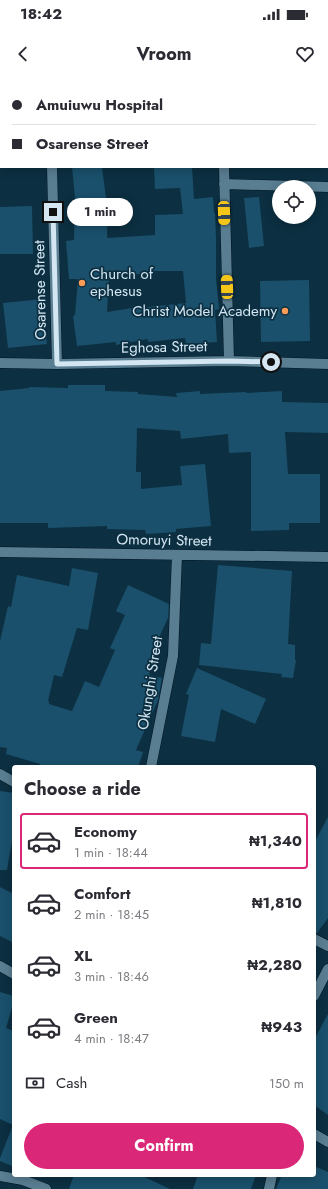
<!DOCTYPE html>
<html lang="en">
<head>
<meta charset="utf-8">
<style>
  :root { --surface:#fff; --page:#f2f2f3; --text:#2b2b33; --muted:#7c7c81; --line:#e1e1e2; --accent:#db2777 }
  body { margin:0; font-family:Jost,sans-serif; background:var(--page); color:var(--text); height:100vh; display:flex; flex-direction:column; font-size:15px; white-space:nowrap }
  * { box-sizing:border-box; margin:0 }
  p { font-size:13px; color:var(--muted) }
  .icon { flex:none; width:22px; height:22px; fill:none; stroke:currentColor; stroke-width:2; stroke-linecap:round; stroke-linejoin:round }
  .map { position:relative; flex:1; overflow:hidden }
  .side { position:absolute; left:12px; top:685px; width:304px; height:412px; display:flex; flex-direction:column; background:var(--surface); border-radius:4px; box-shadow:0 2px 10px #0003 }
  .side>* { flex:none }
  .banner { position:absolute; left:0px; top:0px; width:328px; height:88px; box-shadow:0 2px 10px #0003; display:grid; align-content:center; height:88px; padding:0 12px; background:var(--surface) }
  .controls { position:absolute; left:272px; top:100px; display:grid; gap:8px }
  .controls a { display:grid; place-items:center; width:44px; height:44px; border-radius:50%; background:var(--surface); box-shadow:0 2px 10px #0003; font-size:20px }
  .end { position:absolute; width:18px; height:18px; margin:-9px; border:5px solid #d3e6f2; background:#111; box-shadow:0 0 0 2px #111 }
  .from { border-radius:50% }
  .bubble { position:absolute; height:28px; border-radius:14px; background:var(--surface); box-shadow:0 2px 10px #0003; font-size:13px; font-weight:700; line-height:28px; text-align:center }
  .car { position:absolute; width:12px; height:24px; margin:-12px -6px; border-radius:5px; box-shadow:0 0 3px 1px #0007; background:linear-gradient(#f5c518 24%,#345 0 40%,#f5c518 0 76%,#345 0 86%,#f5c518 0) }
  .banner b { display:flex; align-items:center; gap:14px; height:38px; font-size:15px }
  .banner b+b { border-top:1px solid var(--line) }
  .banner i { width:10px; height:10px; background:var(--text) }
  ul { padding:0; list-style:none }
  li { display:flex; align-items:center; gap:12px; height:56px; margin:0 8px 6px; padding:0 4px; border:2px solid transparent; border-radius:4px }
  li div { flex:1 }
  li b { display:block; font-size:15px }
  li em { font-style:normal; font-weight:700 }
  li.current { border-color:var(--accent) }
  li>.icon { width:36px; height:36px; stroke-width:1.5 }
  h2 { padding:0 12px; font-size:18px; line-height:48px }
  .pay { display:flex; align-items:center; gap:10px; height:44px; padding:0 12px; font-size:15px }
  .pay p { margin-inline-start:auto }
  .primary-button { display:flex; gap:8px; margin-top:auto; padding:8px 12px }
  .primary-button a { flex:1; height:46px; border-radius:24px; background:var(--accent); color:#fff; font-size:16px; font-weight:700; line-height:46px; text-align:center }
  .status { display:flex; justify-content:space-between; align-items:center; height:28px; padding:0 20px; background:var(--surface); direction:ltr }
  .status svg { height:11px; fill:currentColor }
  header { display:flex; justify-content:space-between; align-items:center; height:52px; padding:0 12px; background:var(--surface); font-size:18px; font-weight:700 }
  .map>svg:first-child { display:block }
  .building { fill:#1a506b; fill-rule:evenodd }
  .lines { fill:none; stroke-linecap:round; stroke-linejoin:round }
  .minor-casing { stroke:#001623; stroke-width:11 }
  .minor { stroke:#597d91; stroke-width:10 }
  .route { stroke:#d3e6f2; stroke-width:5 }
  .poi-dot { fill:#fd9c57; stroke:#0c2f41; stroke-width:1.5 }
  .labels { text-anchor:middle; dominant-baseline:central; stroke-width:3.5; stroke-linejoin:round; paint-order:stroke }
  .poi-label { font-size:15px; fill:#d3e6f2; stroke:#0c2f41; text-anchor:start }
  .street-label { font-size:15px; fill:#d3e6f2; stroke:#0c2f41 }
</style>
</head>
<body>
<div class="status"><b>18:42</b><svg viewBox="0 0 49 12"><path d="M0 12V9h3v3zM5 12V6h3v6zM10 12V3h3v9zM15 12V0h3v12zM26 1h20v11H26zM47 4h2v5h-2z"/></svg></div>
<header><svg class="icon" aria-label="back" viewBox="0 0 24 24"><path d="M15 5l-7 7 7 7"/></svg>Vroom<svg class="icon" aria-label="heart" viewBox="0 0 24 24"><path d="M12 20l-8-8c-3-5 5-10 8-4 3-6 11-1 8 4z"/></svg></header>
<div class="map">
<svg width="328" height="1109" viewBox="0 0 328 1109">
  <rect width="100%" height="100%" fill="#0c2f41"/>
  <path class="building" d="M 72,87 L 102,87 L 106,118 L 108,118 L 107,158 L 155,155 L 155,135 L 183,134 L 180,108 L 155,109 L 154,87 L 192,87 L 194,119 L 213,117 L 214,133 L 215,133 L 216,158 L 216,199 L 219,229 L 215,230 L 217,262 L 186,264 L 185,258 L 148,262 L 148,259 L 116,265 L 116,262 L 77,266 L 73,236 L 75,235 L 78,199 L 69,199 L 66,161 L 74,160 L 75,117 ZM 141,191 L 183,191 L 186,223 L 138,228 L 138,227 L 107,232 L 109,196 L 141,194 Z
    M 259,117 L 264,166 L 249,168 L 244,118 Z
    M 32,126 L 33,174 L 0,174 L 0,127 Z
    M 309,200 L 310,261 L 261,262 L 260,201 Z
    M 42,219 L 47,264 L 8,268 L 3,223 Z
    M 68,305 L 105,305 L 105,311 L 138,312 L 138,314 L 177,317 L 176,313 L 200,311 L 200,314 L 246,312 L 246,313 L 282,311 L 282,322 L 328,323 L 328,353 L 285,352 L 288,394 L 320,394 L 320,443 L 289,443 L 289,450 L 251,451 L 251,372 L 229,373 L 228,354 L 181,359 L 180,351 L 137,348 L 136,392 L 141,392 L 141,409 L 182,405 L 180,386 L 205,384 L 211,446 L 176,449 L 176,452 L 146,454 L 145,450 L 107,449 L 107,446 L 48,448 L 48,443 L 0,443 L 0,311 L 29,308 L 29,307 L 68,308 Z
    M 218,485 L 292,491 L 288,564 L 295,565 L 295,580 L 296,580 L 293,598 L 281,597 L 282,594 L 199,585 L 201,563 L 211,564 Z
    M 72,488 L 98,493 L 88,550 L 77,548 L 62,597 L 54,595 L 48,621 L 49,621 L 49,624 L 72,631 L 85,601 L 99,607 L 115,570 L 110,568 L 125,535 L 116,531 L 128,505 L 169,524 L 168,538 L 158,560 L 162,562 L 149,590 L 150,591 L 149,595 L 162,598 L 158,620 L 136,670 L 143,672 L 138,687 L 40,687 L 40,684 L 6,674 L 7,668 L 0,667 L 0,561 L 8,526 L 11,527 L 17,495 L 69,506 Z
    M 197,588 L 266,619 L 255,644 L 221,629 L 215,662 L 181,656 L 189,615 L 186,614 Z
    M 0,711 L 14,713 L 14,749 L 7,790 L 0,790 Z
    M 328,737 L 328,838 L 317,853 L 314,853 L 314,763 Z
    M 0,807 L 14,814 L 14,863 L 0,856 Z
    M 0,912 L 14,916 L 14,921 L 6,948 L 14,951 L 14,1087 L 0,1081 L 0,1078 L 13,1045 L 0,1039 Z
    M 328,934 L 328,1035 L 314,1025 L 314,960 Z
    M 314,1086 L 328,1092 L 328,1109 L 276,1109 L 282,1095 L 314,1095 Z
    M 74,1095 L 140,1095 L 170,1109 L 69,1109 Z
    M 198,1095 L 256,1095 L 251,1109 L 193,1109 Z"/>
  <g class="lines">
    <defs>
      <path id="minor" d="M 50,0 L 50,1
        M 224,1 L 224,0
        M 52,87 L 57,284
        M 224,87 L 229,281
        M 224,104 L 328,107
        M 0,283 L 57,284 L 229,281 L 328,284
        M 0,472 L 328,477
        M 151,687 L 173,576 L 177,475
        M 0,694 L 14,702
        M 314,859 L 328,866
        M 0,886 L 14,894
        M 314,916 L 328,889
        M 314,1054 L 328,1062
        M 0,1096 L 23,1100 L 46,1109
        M 269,1109 L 272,1095"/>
    </defs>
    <use href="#minor" class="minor-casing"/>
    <use href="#minor" class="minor"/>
  </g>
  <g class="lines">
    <path class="route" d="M 53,132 L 57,284 L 229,281 L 271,282"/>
  </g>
  <g class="poi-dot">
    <circle cx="82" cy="203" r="4"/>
    <circle cx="285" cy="231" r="4"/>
  </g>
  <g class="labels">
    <g class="poi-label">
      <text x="90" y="194">Church of<tspan x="90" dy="17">ephesus</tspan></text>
      <text x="277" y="231" text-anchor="end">Christ Model Academy</text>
    </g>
    <g class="street-label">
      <text transform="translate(40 210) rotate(-91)">Osarense Street</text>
      <text transform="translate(164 267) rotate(-1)">Eghosa Street</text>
      <text transform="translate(164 460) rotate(1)">Omoruyi Street</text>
      <text transform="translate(150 603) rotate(-81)">Okunghi Street</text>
    </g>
  </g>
</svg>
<div class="controls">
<a><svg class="icon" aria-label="locate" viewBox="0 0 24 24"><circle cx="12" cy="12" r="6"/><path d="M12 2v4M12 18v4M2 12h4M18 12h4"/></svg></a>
</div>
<i class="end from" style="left:271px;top:282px"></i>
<i class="end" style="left:53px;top:132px"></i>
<div class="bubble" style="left:67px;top:118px;width:66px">1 min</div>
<i class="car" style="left:224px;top:133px;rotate:178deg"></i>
<i class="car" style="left:227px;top:207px;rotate:358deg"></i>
<div class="banner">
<b><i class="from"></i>Amuiuwu Hospital</b>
<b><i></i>Osarense Street</b>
</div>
<section class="side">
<h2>Choose a ride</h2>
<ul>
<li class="current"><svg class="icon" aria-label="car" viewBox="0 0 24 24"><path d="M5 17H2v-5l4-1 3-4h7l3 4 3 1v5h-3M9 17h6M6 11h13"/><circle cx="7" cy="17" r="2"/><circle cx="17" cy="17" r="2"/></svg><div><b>Economy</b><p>1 min · 18:44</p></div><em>₦1,340</em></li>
<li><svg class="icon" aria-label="car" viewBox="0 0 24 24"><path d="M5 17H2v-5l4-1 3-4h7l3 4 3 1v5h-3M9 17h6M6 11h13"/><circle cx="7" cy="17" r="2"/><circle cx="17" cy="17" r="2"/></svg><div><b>Comfort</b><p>2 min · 18:45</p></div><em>₦1,810</em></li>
<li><svg class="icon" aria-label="car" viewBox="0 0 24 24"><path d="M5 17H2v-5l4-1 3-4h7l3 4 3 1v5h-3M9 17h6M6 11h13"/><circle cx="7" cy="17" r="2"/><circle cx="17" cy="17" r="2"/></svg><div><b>XL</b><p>3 min · 18:46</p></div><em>₦2,280</em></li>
<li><svg class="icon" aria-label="car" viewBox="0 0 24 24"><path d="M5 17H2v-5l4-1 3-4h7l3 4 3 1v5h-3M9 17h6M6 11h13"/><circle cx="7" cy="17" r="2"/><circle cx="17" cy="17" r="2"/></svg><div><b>Green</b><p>4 min · 18:47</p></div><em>₦943</em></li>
</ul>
<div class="pay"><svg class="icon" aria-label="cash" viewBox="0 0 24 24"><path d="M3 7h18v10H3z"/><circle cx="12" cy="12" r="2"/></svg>Cash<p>150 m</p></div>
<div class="primary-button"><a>Confirm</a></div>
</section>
</div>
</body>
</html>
